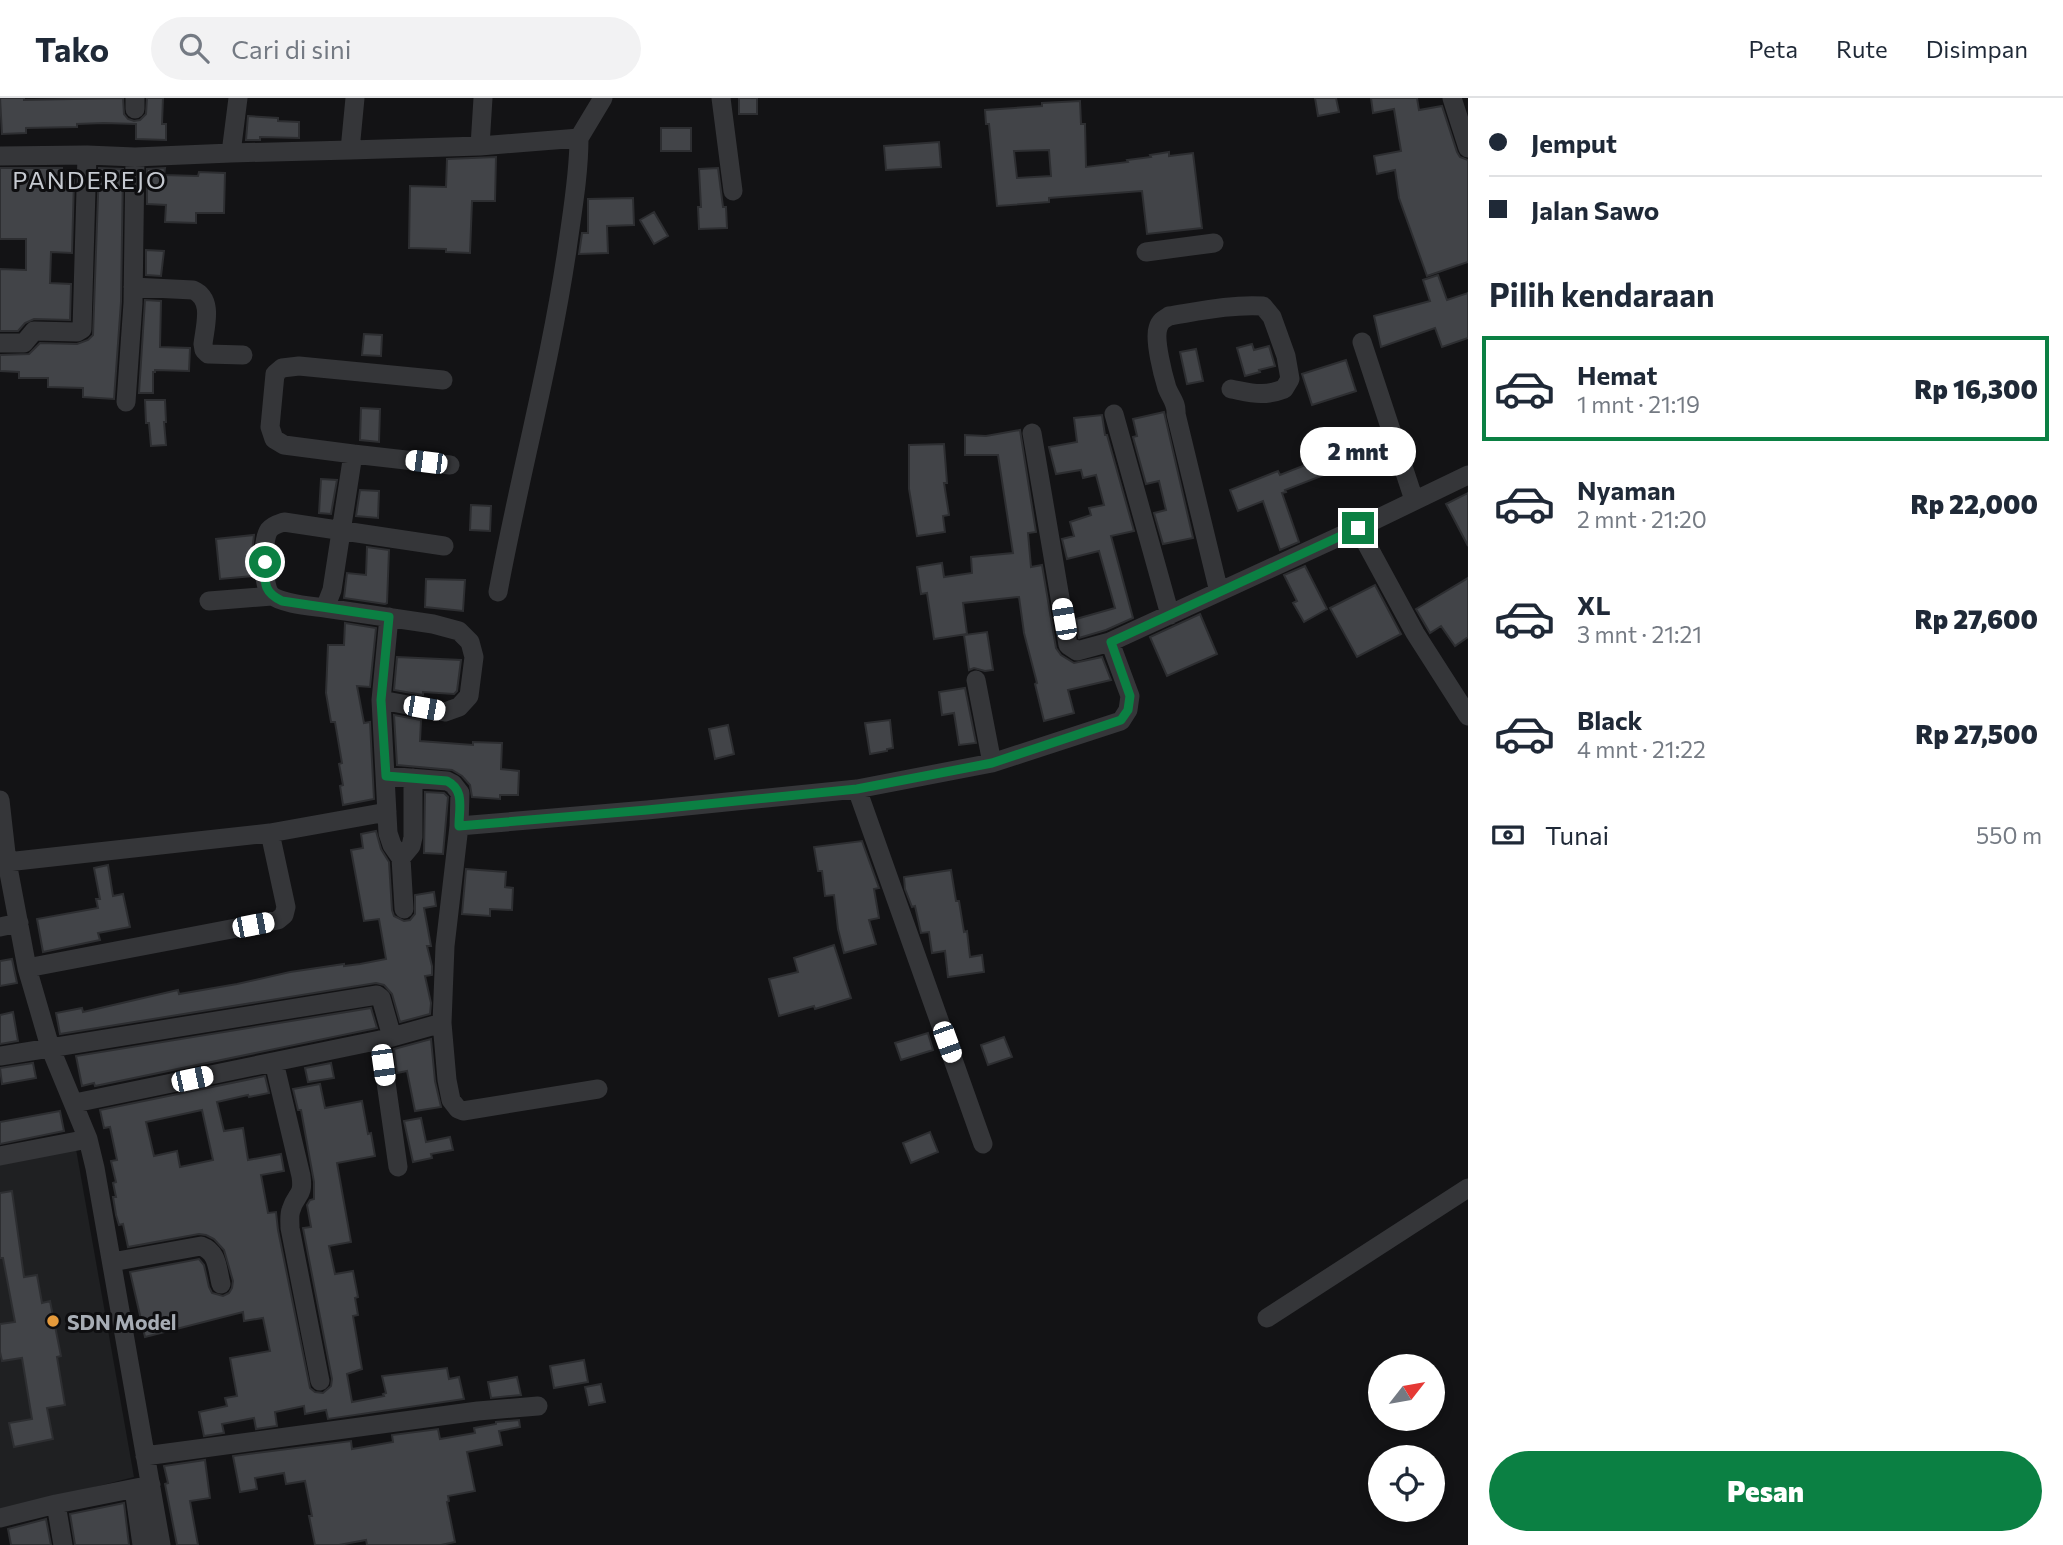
<!DOCTYPE html>
<html lang="id">
<head>
<meta charset="utf-8">
<style>
  :root { --surface:#fff; --page:#f2f2f3; --text:#1f2937; --muted:#747a83; --line:#e0e1e3; --accent:#0b8043 }
  body { margin:0; font-family:Commissioner,sans-serif; background:var(--page); color:var(--text); height:100vh; display:flex; flex-direction:column; font-size:26px; white-space:nowrap }
  * { box-sizing:border-box; margin:0 }
  p { font-size:23px; color:var(--muted) }
  .icon { flex:none; width:38px; height:38px; fill:none; stroke:currentColor; stroke-width:2; stroke-linecap:round; stroke-linejoin:round }
  .map { position:relative; flex:1; overflow:hidden }
  .details { display:flex; flex-direction:column; background:var(--surface); width:595px }
  .details>* { flex:none }
  .guide { display:grid; align-content:center; height:154px; padding:0 21px; background:var(--surface) }
  .needle { width:46px; rotate:59deg }
  .buttons { position:absolute; left:1368px; top:1256px; display:grid; gap:14px }
  .buttons a { display:grid; place-items:center; width:77px; height:77px; border-radius:50%; background:var(--surface); box-shadow:0 4px 10px #0003; font-size:35px }
  .end { position:absolute; width:32px; height:32px; margin:-16px; border:9px solid #0b8043; background:#fff; box-shadow:0 0 0 4px #fff }
  .from { border-radius:50% }
  .bubble { position:absolute; height:49px; border-radius:24px; background:var(--surface); box-shadow:0 4px 10px #0003; font-size:23px; font-weight:800; line-height:49px; text-align:center }
  .car { position:absolute; width:21px; height:42px; margin:-21px -10px; border-radius:9px; box-shadow:0 0 5px 2px #0007; background:linear-gradient(#fff 24%,#345 0 40%,#fff 0 76%,#345 0 86%,#fff 0) }
  .guide b { display:flex; align-items:center; gap:24px; height:66px; font-size:26px }
  .guide b+b { border-top:2px solid var(--line) }
  .guide i { width:18px; height:18px; background:var(--text) }
  ul { padding:0; list-style:none }
  li { display:flex; align-items:center; gap:21px; height:105px; margin:0 14px 10px; padding:0 7px; border:4px solid transparent; border-radius:0px }
  li div { flex:1 }
  li b { display:block; font-size:26px }
  li em { font-style:normal; font-weight:800 }
  li.on { border-color:var(--accent) }
  li>.icon { width:63px; height:63px; stroke-width:1.5 }
  h2 { padding:0 21px; font-size:32px; line-height:84px }
  .pay { display:flex; align-items:center; gap:18px; height:77px; padding:0 21px; font-size:26px }
  .pay p { margin-inline-start:auto }
  .cta { display:flex; gap:14px; margin-top:auto; padding:14px 21px }
  .cta a { flex:1; height:80px; border-radius:42px; background:var(--accent); color:#fff; font-size:28px; font-weight:800; line-height:80px; text-align:center }
  header { display:flex; align-items:center; gap:42px; box-sizing:border-box; height:98px; padding:0 35px; background:var(--surface); border-bottom:2px solid var(--line) }
  header strong { font-size:33px }
  nav { display:flex; gap:38px; margin-inline-start:auto; font-size:24px }
  .search { width:490px; height:63px; background:var(--page); display:flex; align-items:center; gap:18px; box-sizing:border-box; padding:0 24px; border-radius:38px; color:var(--muted); font-size:26px }
  main { display:flex; flex:1; min-height:0 }
  .map>svg:first-child { display:block }
  .built { fill:#1f2022 }
  .building { fill:#424448; stroke:#2d2e31; stroke-width:2; fill-rule:evenodd }
  .lines { fill:none; stroke-linecap:round; stroke-linejoin:round }
  .minor { stroke:#353639; stroke-width:19 }
  .route { stroke:#0b8043; stroke-width:9 }
  .poi-dot { fill:#e59a3b; stroke:#0e0e10; stroke-width:2.5 }
  .labels { text-anchor:middle; dominant-baseline:central; stroke-width:6; stroke-linejoin:round; paint-order:stroke }
  .poi-label { font-size:21px; font-weight:bold; fill:#a6acb4; stroke:#0e0e10; text-anchor:start }
  .quarter-label { font-size:24px; letter-spacing:2px; fill:#c6cad1; stroke:#0e0e10 }
</style>
</head>
<body>
<header>
<strong>Tako</strong>
<div class="search"><svg class="icon" aria-label="search" viewBox="0 0 24 24"><circle cx="10" cy="10" r="6"/><path d="M15 15l6 6"/></svg>Cari di sini</div>
<nav><a>Peta</a><a>Rute</a><a>Disimpan</a></nav>
</header>
<main>
<div class="map">
<svg width="1468" height="1447" viewBox="0 0 1468 1447">
  <rect width="100%" height="100%" fill="#131315"/>
  <path class="built" d="M 76,1051 L 134,1379 L 0,1413 L 0,1067 Z"/>
  <path class="building" d="M 0,0 L 24,0 L 24,2 L 123,0 L 124,16 L 128,21 L 134,23 L 140,22 L 146,16 L 147,0 L 163,0 L 162,26 L 166,26 L 166,42 L 136,41 L 136,26 L 104,25 L 77,26 L 77,29 L 26,30 L 26,35 L 2,36 Z
    M 739,0 L 757,0 L 757,16 L 739,16 Z
    M 1315,0 L 1336,0 L 1339,14 L 1318,18 Z
    M 1371,0 L 1417,0 L 1419,12 L 1442,8 L 1457,54 L 1460,59 L 1468,62 L 1468,164 L 1427,178 L 1399,100 L 1395,72 L 1377,76 L 1374,58 L 1401,53 L 1394,11 L 1373,15 Z
    M 1080,3 L 1081,26 L 1085,26 L 1086,69 L 1128,64 L 1127,62 L 1151,59 L 1150,57 L 1169,54 L 1169,58 L 1193,55 L 1202,130 L 1147,136 L 1142,93 L 1049,100 L 1049,104 L 997,108 L 989,26 L 986,26 L 985,12 L 1042,8 L 1042,5 ZM 1049,52 L 1051,78 L 1017,80 L 1014,53 Z
    M 248,18 L 278,20 L 278,23 L 299,24 L 299,40 L 260,39 L 260,42 L 246,42 Z
    M 661,30 L 691,30 L 691,53 L 661,53 Z
    M 939,44 L 941,69 L 886,72 L 884,48 Z
    M 496,59 L 495,103 L 472,103 L 470,155 L 446,154 L 446,151 L 409,150 L 410,88 L 446,89 L 447,61 Z
    M 0,70 L 62,70 L 62,82 L 74,82 L 72,155 L 51,154 L 50,185 L 71,186 L 70,222 L 34,221 L 25,225 L 18,233 L 0,233 L 0,171 L 26,172 L 26,141 L 0,141 Z
    M 99,70 L 123,71 L 121,204 L 114,301 L 83,299 L 83,290 L 48,289 L 48,280 L 19,280 L 19,274 L 0,273 L 0,257 L 29,256 L 40,245 L 77,246 L 88,242 L 93,237 Z
    M 165,70 L 164,77 L 198,78 L 199,74 L 225,75 L 224,115 L 196,115 L 196,125 L 165,124 L 166,107 L 147,106 L 147,71 Z
    M 718,70 L 723,109 L 726,109 L 727,130 L 699,131 L 698,109 L 701,109 L 699,71 Z
    M 633,100 L 634,127 L 607,128 L 608,155 L 579,156 L 582,135 L 588,135 L 588,101 Z
    M 654,114 L 668,138 L 654,146 L 640,122 Z
    M 146,152 L 164,153 L 161,178 L 146,177 Z
    M 1438,177 L 1447,202 L 1468,195 L 1468,240 L 1442,249 L 1435,230 L 1381,249 L 1374,218 L 1430,203 L 1423,182 Z
    M 145,202 L 161,203 L 160,249 L 190,250 L 189,273 L 155,272 L 155,274 L 153,274 L 153,295 L 139,295 Z
    M 364,236 L 382,237 L 381,258 L 362,257 Z
    M 1252,246 L 1254,252 L 1269,248 L 1275,268 L 1259,272 L 1260,274 L 1245,278 L 1237,250 Z
    M 1196,251 L 1203,283 L 1187,286 L 1180,254 Z
    M 1346,262 L 1356,293 L 1312,307 L 1302,276 Z
    M 145,302 L 165,302 L 166,324 L 164,324 L 166,347 L 151,348 L 149,325 L 146,325 Z
    M 361,310 L 380,311 L 379,344 L 360,342 Z
    M 1164,314 L 1193,440 L 1163,446 L 1154,415 L 1166,412 L 1159,383 L 1146,386 L 1133,339 L 1137,338 L 1133,321 Z
    M 1102,317 L 1105,337 L 1107,337 L 1134,433 L 1111,438 L 1133,520 L 1106,532 L 1079,540 L 1076,521 L 1115,510 L 1099,453 L 1067,461 L 1062,441 L 1074,438 L 1070,424 L 1091,417 L 1089,410 L 1104,407 L 1096,377 L 1083,380 L 1081,372 L 1056,376 L 1049,349 L 1077,344 L 1074,320 Z
    M 1020,332 L 1036,434 L 1028,435 L 1031,469 L 1042,467 L 1056,550 L 1061,557 L 1074,565 L 1102,559 L 1111,582 L 1068,592 L 1074,615 L 1044,623 L 1035,586 L 1037,585 L 1024,535 L 1019,499 L 963,505 L 967,536 L 934,541 L 927,495 L 921,496 L 917,469 L 942,465 L 944,479 L 972,475 L 971,459 L 1013,455 L 998,357 L 965,357 L 965,337 L 986,338 Z
    M 944,346 L 947,385 L 944,385 L 949,417 L 943,418 L 945,434 L 917,438 L 909,391 L 909,347 Z
    M 1318,362 L 1324,377 L 1285,392 L 1286,394 L 1282,395 L 1299,444 L 1280,452 L 1263,403 L 1238,413 L 1230,392 L 1278,373 L 1280,377 Z
    M 321,381 L 337,382 L 331,416 L 319,415 Z
    M 360,392 L 379,393 L 378,420 L 356,418 Z
    M 1468,395 L 1468,448 L 1446,406 Z
    M 471,407 L 491,408 L 490,433 L 470,432 Z
    M 254,437 L 252,454 L 253,478 L 220,481 L 216,441 Z
    M 367,449 L 389,452 L 387,505 L 385,506 L 344,500 L 347,475 L 366,477 Z
    M 1305,468 L 1327,511 L 1304,524 L 1293,505 L 1297,503 L 1284,477 Z
    M 1468,480 L 1468,539 L 1455,548 L 1441,528 L 1430,535 L 1416,511 Z
    M 426,481 L 465,482 L 463,513 L 425,509 Z
    M 1375,487 L 1401,536 L 1357,559 L 1330,510 Z
    M 1200,516 L 1217,556 L 1167,578 L 1150,539 Z
    M 345,525 L 376,530 L 370,589 L 357,588 L 364,625 L 370,624 L 374,701 L 343,707 L 340,688 L 343,687 L 339,666 L 342,665 L 335,624 L 331,624 L 326,595 L 328,547 L 344,547 Z
    M 987,534 L 993,572 L 985,573 L 974,570 L 969,572 L 964,537 Z
    M 397,559 L 461,562 L 457,593 L 454,596 L 423,594 L 423,597 L 394,592 Z
    M 965,590 L 976,645 L 959,647 L 954,615 L 942,617 L 939,594 Z
    M 394,617 L 421,622 L 420,643 L 473,647 L 473,644 L 502,645 L 501,671 L 519,673 L 518,697 L 500,697 L 500,701 L 472,699 L 470,687 L 462,678 L 452,672 L 397,667 Z
    M 890,622 L 893,650 L 887,651 L 887,653 L 870,656 L 865,625 Z
    M 728,627 L 734,656 L 715,661 L 709,631 Z
    M 425,694 L 444,695 L 448,699 L 443,756 L 424,755 Z
    M 376,733 L 381,751 L 389,764 L 392,812 L 394,818 L 404,823 L 410,822 L 415,816 L 415,797 L 434,794 L 436,808 L 424,810 L 431,848 L 427,848 L 432,868 L 432,877 L 425,878 L 431,905 L 430,916 L 400,924 L 392,896 L 384,887 L 376,885 L 60,936 L 56,915 L 82,910 L 83,914 L 178,892 L 179,896 L 237,886 L 290,874 L 344,866 L 344,868 L 360,866 L 386,861 L 379,821 L 364,823 L 351,752 L 363,750 L 361,736 Z
    M 862,743 L 879,790 L 874,791 L 879,820 L 869,822 L 876,846 L 844,855 L 838,831 L 834,797 L 825,798 L 822,773 L 818,773 L 814,749 Z
    M 108,767 L 113,798 L 123,796 L 130,829 L 98,835 L 100,842 L 43,854 L 37,821 L 98,810 L 96,801 L 100,801 L 94,770 Z
    M 466,771 L 506,774 L 505,789 L 513,790 L 512,812 L 490,811 L 490,818 L 462,816 Z
    M 951,772 L 956,803 L 959,803 L 964,834 L 967,833 L 970,859 L 982,857 L 984,874 L 948,879 L 945,853 L 932,855 L 929,834 L 921,835 L 915,808 L 912,809 L 905,791 L 904,779 Z
    M 834,847 L 851,900 L 815,911 L 814,908 L 779,918 L 769,881 L 798,874 L 794,860 Z
    M 12,861 L 17,885 L 0,888 L 0,863 Z
    M 371,910 L 377,930 L 95,988 L 94,985 L 82,988 L 76,958 Z
    M 13,914 L 18,943 L 0,946 L 0,917 Z
    M 928,935 L 933,952 L 901,962 L 895,945 Z
    M 1004,939 L 1012,959 L 988,967 L 981,947 Z
    M 431,941 L 435,983 L 441,1009 L 415,1013 L 407,973 L 397,975 L 394,951 Z
    M 33,965 L 36,980 L 2,986 L 0,970 Z
    M 331,965 L 334,980 L 308,984 L 305,970 Z
    M 265,978 L 269,995 L 249,999 L 248,997 L 217,1004 L 224,1033 L 243,1030 L 248,1062 L 281,1056 L 284,1073 L 261,1077 L 268,1115 L 276,1114 L 278,1132 L 310,1290 L 315,1294 L 323,1295 L 331,1288 L 332,1281 L 303,1130 L 311,1129 L 307,1107 L 310,1102 L 314,1101 L 314,1084 L 301,1012 L 298,1012 L 293,991 L 320,986 L 325,1010 L 362,1003 L 368,1036 L 371,1035 L 375,1058 L 337,1065 L 351,1144 L 329,1148 L 335,1176 L 353,1173 L 358,1199 L 355,1200 L 358,1217 L 353,1218 L 362,1271 L 347,1276 L 352,1304 L 384,1298 L 383,1296 L 386,1295 L 382,1278 L 447,1270 L 449,1281 L 459,1279 L 464,1301 L 328,1321 L 326,1312 L 305,1316 L 304,1308 L 275,1314 L 277,1328 L 256,1331 L 254,1320 L 222,1326 L 224,1335 L 204,1338 L 199,1314 L 227,1308 L 225,1300 L 237,1298 L 230,1260 L 270,1253 L 263,1220 L 244,1223 L 243,1214 L 145,1239 L 130,1174 L 199,1161 L 204,1167 L 209,1189 L 212,1195 L 223,1198 L 229,1195 L 232,1190 L 233,1183 L 224,1152 L 214,1141 L 206,1137 L 199,1136 L 128,1149 L 123,1126 L 119,1127 L 116,1117 L 113,1099 L 116,1099 L 113,1085 L 116,1084 L 111,1063 L 117,1062 L 110,1029 L 104,1030 L 100,1012 ZM 202,1012 L 213,1062 L 180,1069 L 177,1053 L 154,1058 L 146,1024 Z
    M 60,1013 L 64,1033 L 0,1046 L 0,1024 Z
    M 421,1020 L 426,1044 L 450,1039 L 453,1052 L 431,1056 L 432,1060 L 413,1064 L 404,1023 Z
    M 930,1034 L 938,1054 L 911,1065 L 903,1045 Z
    M 12,1093 L 24,1179 L 37,1177 L 42,1205 L 50,1203 L 61,1258 L 57,1259 L 65,1307 L 47,1310 L 53,1341 L 14,1349 L 9,1325 L 32,1321 L 22,1260 L 2,1263 L 0,1254 L 0,1226 L 15,1224 L 3,1160 L 0,1160 L 0,1095 Z
    M 584,1262 L 588,1284 L 554,1290 L 550,1268 Z
    M 517,1279 L 521,1297 L 491,1300 L 488,1284 Z
    M 601,1286 L 605,1304 L 589,1307 L 585,1289 Z
    M 519,1322 L 520,1329 L 499,1333 L 502,1347 L 467,1354 L 475,1393 L 448,1398 L 449,1403 L 447,1404 L 455,1444 L 441,1447 L 367,1447 L 366,1442 L 339,1447 L 315,1447 L 309,1418 L 312,1418 L 305,1383 L 286,1386 L 284,1375 L 255,1380 L 257,1391 L 240,1394 L 233,1358 L 351,1343 L 352,1351 L 393,1344 L 392,1337 L 438,1331 L 440,1341 L 475,1335 L 474,1330 L 496,1326 L 496,1324 Z
    M 205,1362 L 210,1400 L 190,1403 L 198,1447 L 177,1447 L 165,1386 L 168,1385 L 164,1368 Z
    M 124,1405 L 129,1447 L 75,1447 L 70,1416 Z
    M 46,1421 L 51,1447 L 11,1447 L 8,1431 Z"/>
  <g class="lines">
    <path class="minor" d="M 135,0 L 135,11
      M 355,0 L 350,52 L 480,48 L 483,0
      M 721,0 L 733,93
      M 1452,0 L 1468,50
      M 480,48 L 579,40 L 603,0
      M 231,55 L 350,52
      M 0,58 L 87,57 L 135,59 L 231,55 L 238,0
      M 1146,154 L 1214,145
      M 133,189 L 193,192 C 214,201 205,228 203,246 L 204,252 L 208,256 L 243,257
      M 1362,244 L 1414,402
      M 0,245 L 24,245 L 34,233 L 77,234 L 82,231 L 87,57
      M 126,304 L 133,205 L 135,59
      M 1114,316 L 1170,517
      M 1032,335 L 1068,547 L 1077,553 L 1110,544 L 1358,430 L 1468,377
      M 353,356 L 450,367
      M 1358,430 L 1415,535 L 1468,618
      M 498,494 C 519,380 550,267 567,152 C 572,115 579,77 579,40
      M 1219,494 L 1176,316 C 1177,305 1171,300 1167,290 C 1163,277 1154,242 1158,230 C 1160,223 1164,221 1169,218 C 1200,213 1232,206 1263,208 L 1272,219 L 1286,258 L 1290,281 L 1284,291 C 1263,299 1252,295 1231,291
      M 209,503 L 272,498
      M 325,510 C 311,508 282,506 271,497 C 262,488 262,442 269,432 C 273,427 278,426 284,424 L 444,448
      M 389,519 L 381,602 L 388,735 L 392,747 L 401,760 L 404,811
      M 976,582 L 992,665
      M 381,602 L 445,614 L 459,609 L 469,598 L 474,559 L 470,544 L 459,533 L 433,526 L 325,510 L 332,492 L 353,356 L 284,347 L 274,341 L 270,329 L 275,276 L 282,270 L 299,268 L 443,282
      M 385,678 L 447,683 L 453,686 L 460,695 L 459,728 L 445,848 L 442,925 L 447,982 L 451,1002 L 458,1011 L 463,1013 L 598,991
      M 857,691 L 983,1046
      M 0,702 L 7,764 L 27,870 L 50,949 L 88,1041 L 95,1070 L 161,1447
      M 459,728 L 647,712 L 857,691 L 992,665 L 1121,623 L 1128,612 L 1130,598 L 1110,544
      M 401,760 L 411,748 L 413,739 L 413,680
      M 7,764 L 270,735 L 387,714
      M 0,829 L 19,825
      M 27,870 L 278,822 L 284,817 L 286,809 L 270,735
      M 392,939 L 442,925
      M 0,958 L 377,897 L 381,900 L 392,939 L 380,942 L 398,1069
      M 274,964 L 301,1078 C 304,1099 296,1095 291,1112 C 289,1117 290,1124 290,1130 L 320,1283
      M 75,1005 L 380,942
      M 0,1058 L 88,1041
      M 112,1164 L 201,1148 C 218,1154 217,1170 221,1186
      M 1267,1220 L 1468,1090
      M 145,1358 L 478,1313 L 538,1308
      M 134,1391 L 142,1447
      M 56,1406 L 63,1447
      M 0,1420 L 56,1406 L 151,1387"/>
  </g>
  <g class="lines">
    <path class="route" d="M 265,464 C 265,484 262,493 282,503 L 389,519 L 381,602 L 386,678 L 447,683 C 465,692 459,710 459,728 L 647,712 L 857,691 L 992,665 L 1121,622 L 1128,612 L 1130,598 L 1111,544 L 1358,430"/>
  </g>
  <circle class="poi-dot" cx="53" cy="1223" r="7"/>
  <g class="labels">
    <g class="poi-label">
      <text x="67" y="1223">SDN Model</text>
    </g>
    <g class="quarter-label">
      <text x="90" y="81">PANDEREJO</text>
    </g>
  </g>
</svg>
<div class="buttons">
<a><svg class="needle" viewBox="-14 -14 28 28"><path d="M0-13l5 13h-10z" fill="#e53935"/><path d="M0 13l5-13h-10z" fill="#747a83"/></svg></a>
<a><svg class="icon" aria-label="locate" viewBox="0 0 24 24"><circle cx="12" cy="12" r="6"/><path d="M12 2v4M12 18v4M2 12h4M18 12h4"/></svg></a>
</div>
<i class="end from" style="left:265px;top:464px"></i>
<i class="end" style="left:1358px;top:430px"></i>
<div class="bubble" style="left:1300px;top:329px;width:116px">2 mnt</div>
<i class="car" style="left:426px;top:364px;rotate:277deg"></i>
<i class="car" style="left:1064px;top:521px;rotate:350deg"></i>
<i class="car" style="left:424px;top:610px;rotate:100deg"></i>
<i class="car" style="left:253px;top:827px;rotate:79deg"></i>
<i class="car" style="left:947px;top:944px;rotate:160deg"></i>
<i class="car" style="left:383px;top:967px;rotate:172deg"></i>
<i class="car" style="left:192px;top:981px;rotate:78deg"></i>
</div>
<section class="details">
<div class="guide">
<b><i class="from"></i>Jemput</b>
<b><i></i>Jalan Sawo</b>
</div>
<h2>Pilih kendaraan</h2>
<ul>
<li class="on"><svg class="icon" aria-label="car" viewBox="0 0 24 24"><path d="M5 17H2v-5l4-1 3-4h7l3 4 3 1v5h-3M9 17h6M6 11h13"/><circle cx="7" cy="17" r="2"/><circle cx="17" cy="17" r="2"/></svg><div><b>Hemat</b><p>1 mnt · 21:19</p></div><em>Rp 16,300</em></li>
<li><svg class="icon" aria-label="car" viewBox="0 0 24 24"><path d="M5 17H2v-5l4-1 3-4h7l3 4 3 1v5h-3M9 17h6M6 11h13"/><circle cx="7" cy="17" r="2"/><circle cx="17" cy="17" r="2"/></svg><div><b>Nyaman</b><p>2 mnt · 21:20</p></div><em>Rp 22,000</em></li>
<li><svg class="icon" aria-label="car" viewBox="0 0 24 24"><path d="M5 17H2v-5l4-1 3-4h7l3 4 3 1v5h-3M9 17h6M6 11h13"/><circle cx="7" cy="17" r="2"/><circle cx="17" cy="17" r="2"/></svg><div><b>XL</b><p>3 mnt · 21:21</p></div><em>Rp 27,600</em></li>
<li><svg class="icon" aria-label="car" viewBox="0 0 24 24"><path d="M5 17H2v-5l4-1 3-4h7l3 4 3 1v5h-3M9 17h6M6 11h13"/><circle cx="7" cy="17" r="2"/><circle cx="17" cy="17" r="2"/></svg><div><b>Black</b><p>4 mnt · 21:22</p></div><em>Rp 27,500</em></li>
</ul>
<div class="pay"><svg class="icon" aria-label="cash" viewBox="0 0 24 24"><path d="M3 7h18v10H3z"/><circle cx="12" cy="12" r="2"/></svg>Tunai<p>550 m</p></div>
<div class="cta"><a>Pesan</a></div>
</section>
</main>
</body>
</html>
